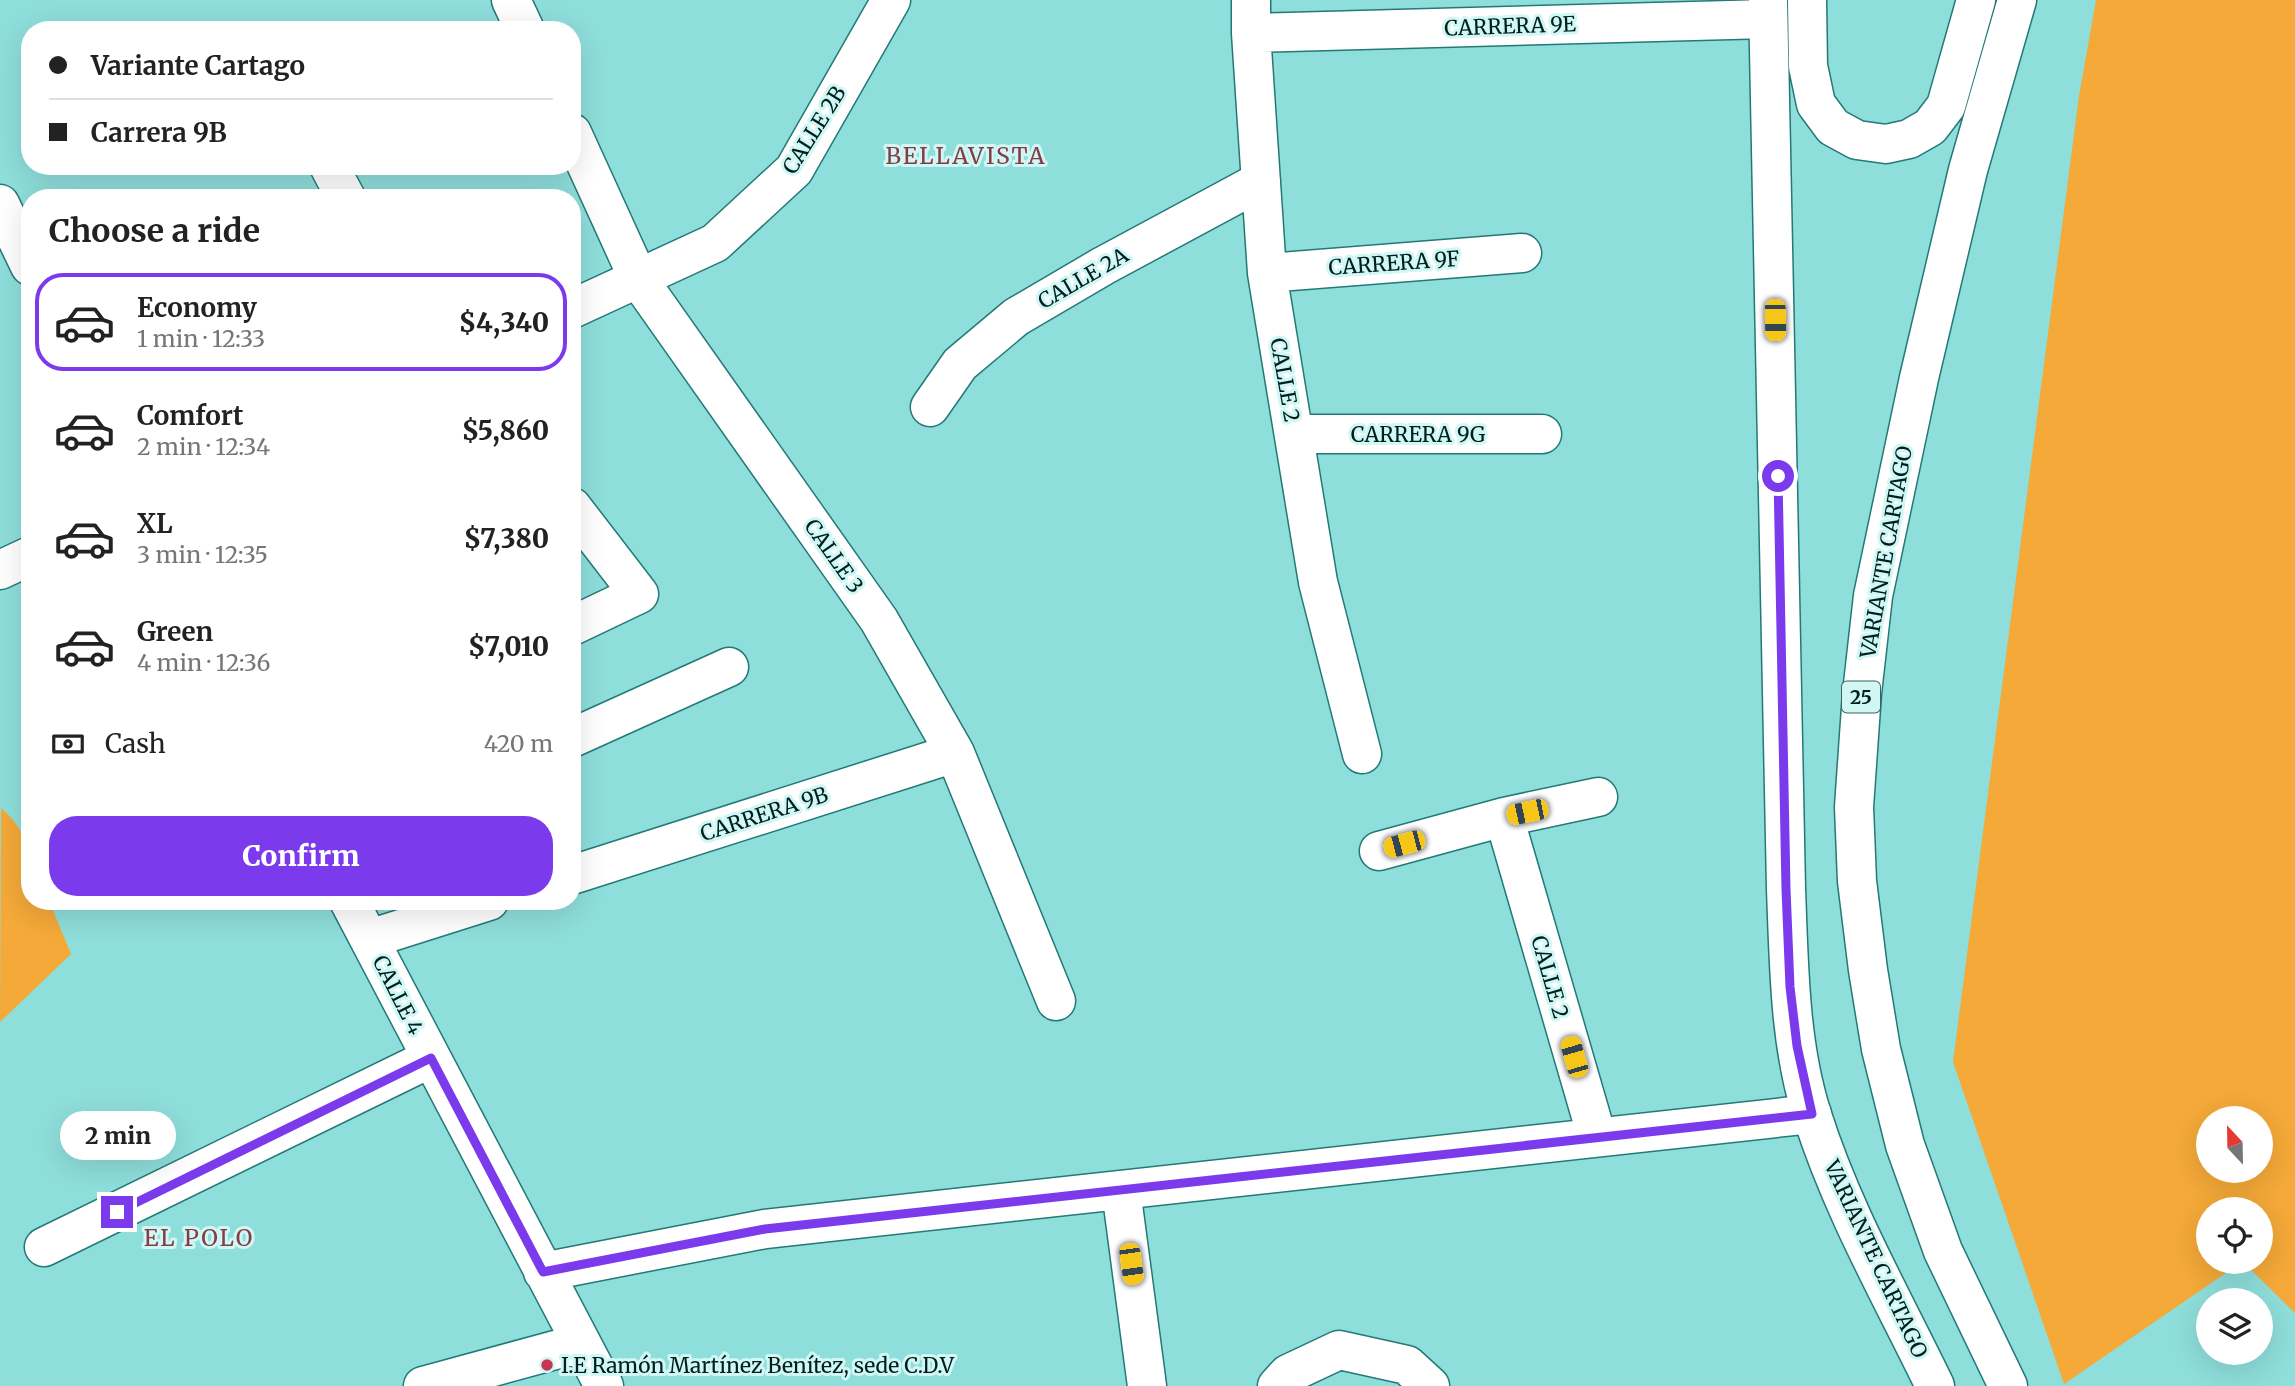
<!DOCTYPE html>
<html lang="en">
<head>
<meta charset="utf-8">
<style>
  :root { --surface:#fff; --page:#f6f6f6; --text:#222; --muted:#767676; --line:#e0e0e0; --accent:#7c3aed }
  body { margin:0; font-family:Merriweather,serif; background:var(--page); color:var(--text); height:100vh; display:flex; flex-direction:column; font-size:26px; white-space:nowrap }
  * { box-sizing:border-box; margin:0 }
  p { font-size:23px; color:var(--muted) }
  .icon { flex:none; width:38px; height:38px; fill:none; stroke:currentColor; stroke-width:2; stroke-linecap:round; stroke-linejoin:round }
  .map { position:relative; flex:1; overflow:hidden }
  .details { position:absolute; left:21px; top:189px; width:560px; height:721px; display:flex; flex-direction:column; background:var(--surface); border-radius:28px; box-shadow:0 7px 28px #0002 }
  .details>* { flex:none }
  .guide { position:absolute; left:21px; top:21px; width:560px; height:154px; border-radius:28px; box-shadow:0 7px 28px #0002; display:grid; align-content:center; height:154px; padding:0 28px; background:var(--surface) }
  .needle { width:46px; rotate:338deg }
  .tools { position:absolute; left:2196px; top:1106px; display:grid; gap:14px }
  .tools a { display:grid; place-items:center; width:77px; height:77px; border-radius:50%; background:var(--surface); box-shadow:0 7px 28px #0002; font-size:35px }
  .end { position:absolute; width:32px; height:32px; margin:-16px; border:9px solid #7c3aed; background:#fff; box-shadow:0 0 0 4px #fff }
  .from { border-radius:50% }
  .bubble { position:absolute; height:49px; border-radius:24px; background:var(--surface); box-shadow:0 7px 28px #0002; font-size:23px; font-weight:800; line-height:49px; text-align:center }
  .car { position:absolute; width:21px; height:42px; margin:-21px -10px; border-radius:9px; box-shadow:0 0 5px 2px #0007; background:linear-gradient(#f5c518 24%,#345 0 40%,#f5c518 0 76%,#345 0 86%,#f5c518 0) }
  .guide b { display:flex; align-items:center; gap:24px; height:66px; font-size:26px }
  .guide b+b { border-top:2px solid var(--line) }
  .guide i { width:18px; height:18px; background:var(--text) }
  ul { padding:0; list-style:none }
  li { display:flex; align-items:center; gap:21px; height:98px; margin:0 14px 10px; padding:0 14px; border:4px solid transparent; border-radius:28px }
  li div { flex:1 }
  li b { display:block; font-size:26px }
  li em { font-style:normal; font-weight:800 }
  li.active { border-color:var(--accent) }
  li>.icon { width:63px; height:63px; stroke-width:1.5 }
  h2 { padding:0 28px; font-size:32px; line-height:84px }
  .pay { display:flex; align-items:center; gap:18px; height:77px; padding:0 28px; font-size:26px }
  .pay p { margin-inline-start:auto }
  .primary-button { display:flex; gap:14px; margin-top:auto; padding:14px 28px }
  .primary-button a { flex:1; height:80px; border-radius:28px; background:var(--accent); color:#fff; font-size:28px; font-weight:800; line-height:80px; text-align:center }
  .map>svg:first-child { display:block }
  .green { fill:#f4a938; fill-rule:evenodd }
  .lines { fill:none; stroke-linecap:round; stroke-linejoin:round }
  .minor-casing { stroke:#237977; stroke-width:41 }
  .highway-casing { stroke:#237977; stroke-width:41 }
  .minor { stroke:#fff; stroke-width:38 }
  .highway { stroke:#fff; stroke-width:38 }
  .route { stroke:#7c3aed; stroke-width:9 }
  .poi-dot { fill:#c53554; stroke:#d1f7f5; stroke-width:2.5 }
  .labels { text-anchor:middle; dominant-baseline:central; stroke-width:6; stroke-linejoin:round; paint-order:stroke }
  .shield { fill:#d1f7f5; stroke:#3f605f; stroke-width:2 }
  .shield-label { font-size:19px; font-weight:bold; fill:#001f1f }
  .street-label { font-size:21px; fill:#001f1f; stroke:#d1f7f5 }
  .poi-label { font-size:21px; fill:#001f1f; stroke:#d1f7f5; text-anchor:start }
  .neighbourhood-label { font-size:23px; letter-spacing:2px; fill:#843c46; stroke:#d1f7f5 }
</style>
</head>
<body>
<div class="map">
<svg width="2295" height="1386" viewBox="0 0 2295 1386">
  <rect width="100%" height="100%" fill="#8ededb"/>
  <path class="green" d="M 2096,0 L 2295,0 L 2295,1313 L 2243,1262 L 2261,1262 L 2261,1209 L 2208,1209 L 2208,1262 L 2242,1262 L 2064,1384 L 1953,1062 L 2079,96 ZM 2208,1118 L 2261,1118 L 2261,1171 L 2208,1171 Z
    M 1,808 C 33,835 30,863 30,901 L 49,901 L 71,954 L 0,1022 Z"/>
  <g class="lines">
    <defs>
      <path id="minor" d="M 511,0 L 525,30
        M 1251,0 L 1251,33 L 1267,273 L 1318,582 L 1362,754
        M 1251,33 L 1768,19
        M 572,133 L 639,280 L 879,620 L 955,753 L 1056,1001
        M 329,166 L 346,198
        M 0,204 L 30,266
        M 1267,273 L 1522,253
        M 572,309 L 715,243 L 794,170 L 891,0
        M 930,407 L 960,364 L 1016,317 L 1103,266 L 1261,181
        M 1294,434 L 1542,434
        M 572,507 L 639,594 L 572,626
        M 0,570 L 30,556
        M 572,738 L 729,667
        M 1504,817 L 1597,1137
        M 1379,851 L 1504,817 L 1598,797
        M 572,875 L 955,753
        M 349,901 L 604,1386
        M 369,939 L 489,901
        M 1121,1190 L 1147,1386
        M 44,1247 L 431,1058
        M 543,1272 L 765,1229 L 1812,1114
        M 423,1386 L 581,1343
        M 1277,1386 L 1288,1374 L 1339,1350 L 1407,1365 L 1430,1386"/>
      <path id="highway" d="M 1768,0 L 1786,889 C 1789,964 1789,1043 1812,1115 C 1842,1210 1892,1297 1935,1386
        M 1807,0 L 1808,66 L 1816,104 L 1833,127 L 1857,140 L 1886,144 L 1909,139 L 1930,127 L 1946,106 L 1976,0
        M 2008,1386 L 1943,1251 L 1905,1145 L 1881,1049 L 1868,970 L 1857,881 L 1854,807 L 1862,693 L 1873,596 L 1919,378 L 1968,170 L 2017,0"/>
    </defs>
    <use href="#minor" class="minor-casing"/>
    <use href="#highway" class="highway-casing"/>
    <use href="#minor" class="minor"/>
    <use href="#highway" class="highway"/>
  </g>
  <g class="lines">
    <path class="route" d="M 117,1212 L 431,1058 L 543,1272 L 765,1229 L 1812,1114 L 1797,1046 L 1790,987 L 1786,889 L 1778,476"/>
  </g>
  <circle class="poi-dot" cx="547" cy="1365" r="7"/>
  <g class="labels">
    <rect class="shield" x="1842" y="681.5" width="38" height="31" rx="5"/>
    <g class="shield-label">
      <text x="1861" y="697">25</text>
    </g>
    <g class="street-label">
      <text transform="translate(1510 26) rotate(-2)">CARRERA 9E</text>
      <text transform="translate(814 130) rotate(-58)">CALLE 2B</text>
      <text transform="translate(1394 263) rotate(-4)">CARRERA 9F</text>
      <text transform="translate(1083 278) rotate(-30)">CALLE 2A</text>
      <text transform="translate(1285 380) rotate(80)">CALLE 2</text>
      <text x="1418" y="434">CARRERA 9G</text>
      <text transform="translate(1886 552) rotate(-80)">VARIANTE CARTAGO</text>
      <text transform="translate(834 556) rotate(55)">CALLE 3</text>
      <text transform="translate(764 814) rotate(-18)">CARRERA 9B</text>
      <text transform="translate(1550 977) rotate(74)">CALLE 2</text>
      <text transform="translate(398 995) rotate(63)">CALLE 4</text>
      <text transform="translate(1876 1259) rotate(65)">VARIANTE CARTAGO</text>
    </g>
    <g class="poi-label">
      <text x="561" y="1365">I.E Ramón Martínez Benítez, sede C.D.V</text>
    </g>
    <g class="neighbourhood-label">
      <text x="966" y="155">BELLAVISTA</text>
      <text x="199" y="1237">EL POLO</text>
    </g>
  </g>
</svg>
<div class="tools">
<a><svg class="needle" viewBox="-14 -14 28 28"><path d="M0-13l5 13h-10z" fill="#e53935"/><path d="M0 13l5-13h-10z" fill="#767676"/></svg></a>
<a><svg class="icon" aria-label="locate" viewBox="0 0 24 24"><circle cx="12" cy="12" r="6"/><path d="M12 2v4M12 18v4M2 12h4M18 12h4"/></svg></a>
<a><svg class="icon" aria-label="layers" viewBox="0 0 24 24"><path d="M12 4l9 5-9 5-9-5zM3 14l9 5 9-5"/></svg></a>
</div>
<i class="end from" style="left:1778px;top:476px"></i>
<i class="end" style="left:117px;top:1212px"></i>
<div class="bubble" style="left:60px;top:1111px;width:116px">2 min</div>
<i class="car" style="left:1775px;top:320px;rotate:179deg"></i>
<i class="car" style="left:1527px;top:812px;rotate:258deg"></i>
<i class="car" style="left:1404px;top:844px;rotate:255deg"></i>
<i class="car" style="left:1574px;top:1057px;rotate:344deg"></i>
<i class="car" style="left:1131px;top:1264px;rotate:172deg"></i>
<div class="guide">
<b><i class="from"></i>Variante Cartago</b>
<b><i></i>Carrera 9B</b>
</div>
<section class="details">
<h2>Choose a ride</h2>
<ul>
<li class="active"><svg class="icon" aria-label="car" viewBox="0 0 24 24"><path d="M5 17H2v-5l4-1 3-4h7l3 4 3 1v5h-3M9 17h6M6 11h13"/><circle cx="7" cy="17" r="2"/><circle cx="17" cy="17" r="2"/></svg><div><b>Economy</b><p>1 min · 12:33</p></div><em>$4,340</em></li>
<li><svg class="icon" aria-label="car" viewBox="0 0 24 24"><path d="M5 17H2v-5l4-1 3-4h7l3 4 3 1v5h-3M9 17h6M6 11h13"/><circle cx="7" cy="17" r="2"/><circle cx="17" cy="17" r="2"/></svg><div><b>Comfort</b><p>2 min · 12:34</p></div><em>$5,860</em></li>
<li><svg class="icon" aria-label="car" viewBox="0 0 24 24"><path d="M5 17H2v-5l4-1 3-4h7l3 4 3 1v5h-3M9 17h6M6 11h13"/><circle cx="7" cy="17" r="2"/><circle cx="17" cy="17" r="2"/></svg><div><b>XL</b><p>3 min · 12:35</p></div><em>$7,380</em></li>
<li><svg class="icon" aria-label="car" viewBox="0 0 24 24"><path d="M5 17H2v-5l4-1 3-4h7l3 4 3 1v5h-3M9 17h6M6 11h13"/><circle cx="7" cy="17" r="2"/><circle cx="17" cy="17" r="2"/></svg><div><b>Green</b><p>4 min · 12:36</p></div><em>$7,010</em></li>
</ul>
<div class="pay"><svg class="icon" aria-label="cash" viewBox="0 0 24 24"><path d="M3 7h18v10H3z"/><circle cx="12" cy="12" r="2"/></svg>Cash<p>420 m</p></div>
<div class="primary-button"><a>Confirm</a></div>
</section>
</div>
</body>
</html>
